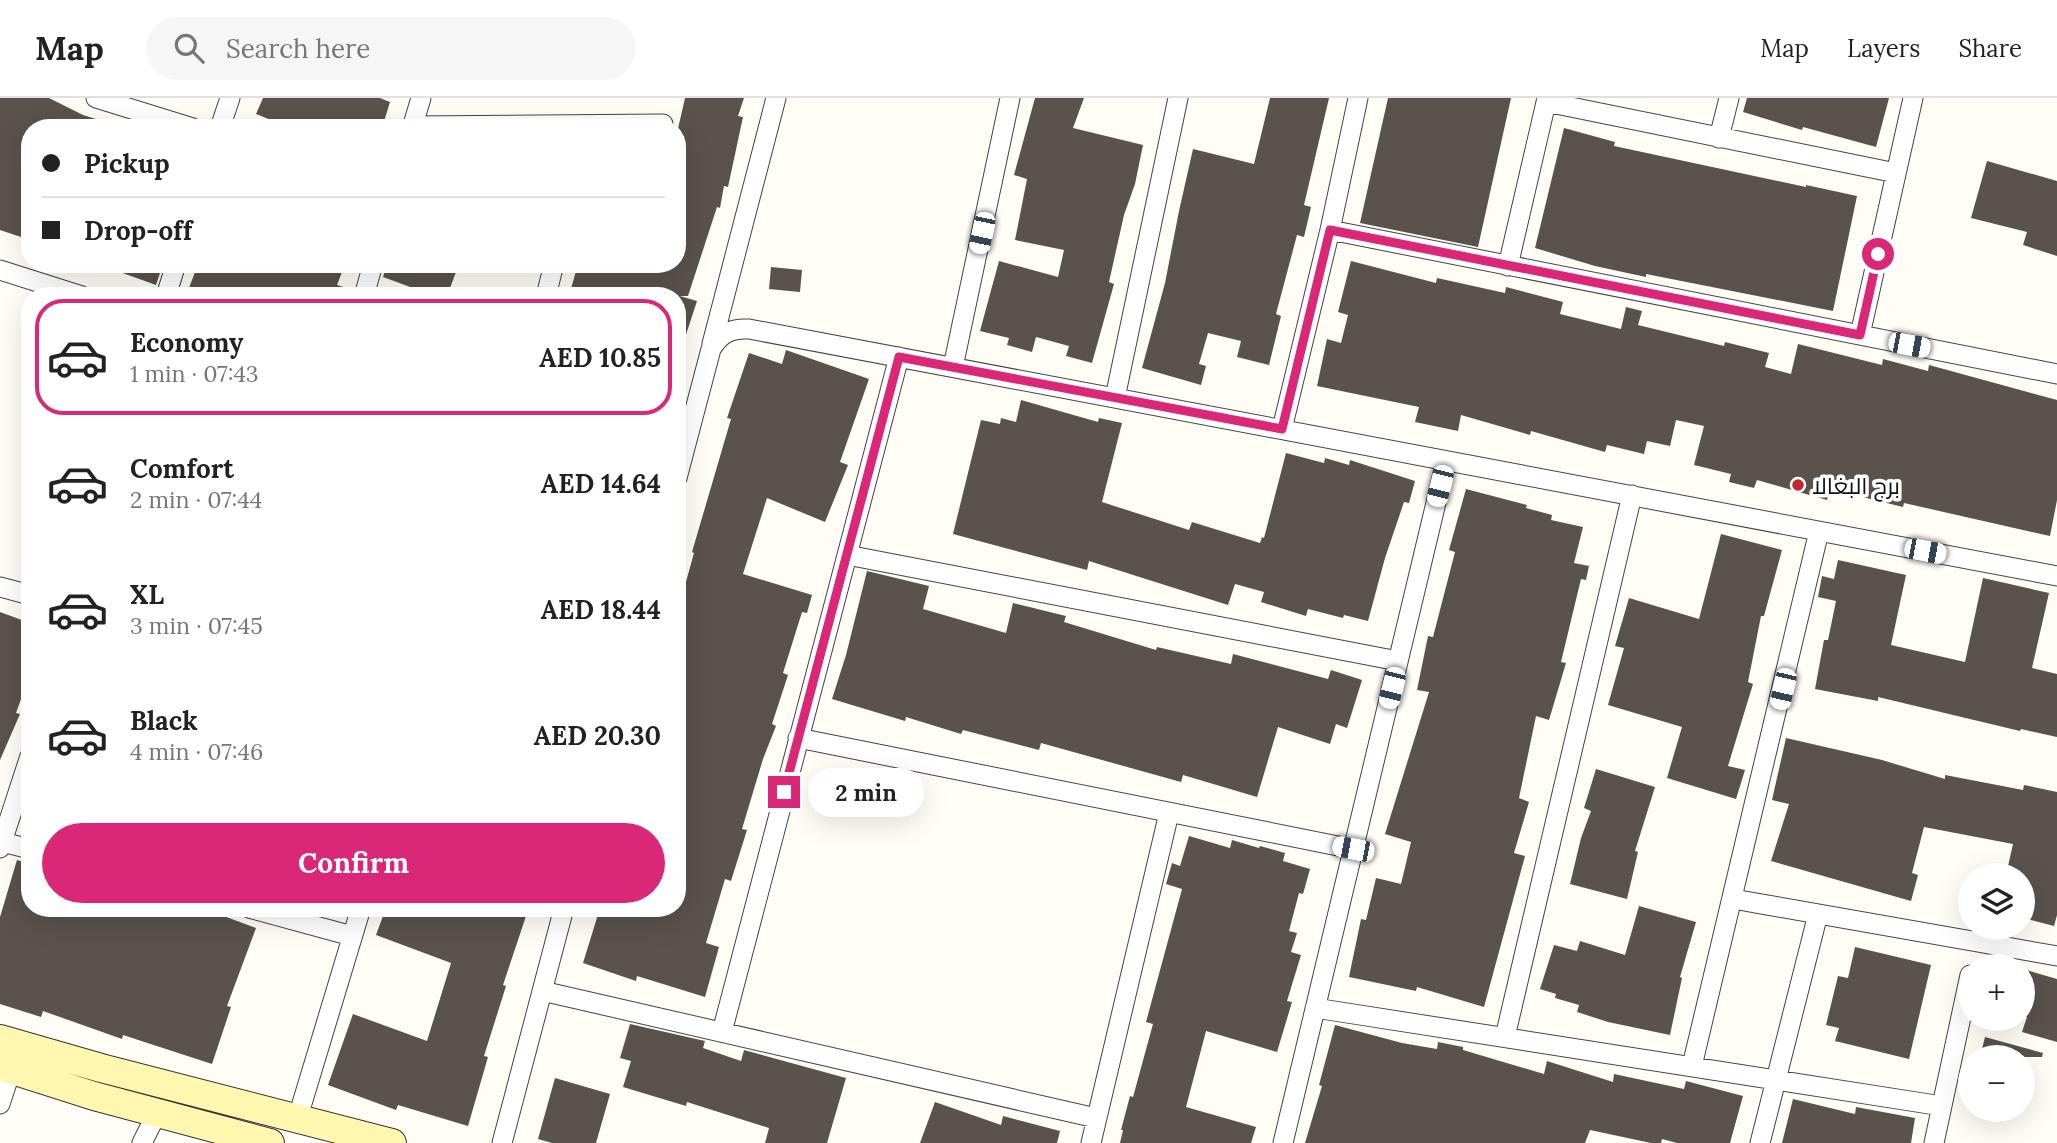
<!DOCTYPE html>
<html lang="en">
<head>
<meta charset="utf-8">
<style>
  :root { --surface:#fff; --page:#f6f6f6; --text:#222; --muted:#767676; --line:#e0e0e0; --accent:#db2777 }
  body { margin:0; font-family:Lora,Cairo,serif; background:var(--page); color:var(--text); height:100vh; display:flex; flex-direction:column; font-size:26px; white-space:nowrap }
  * { box-sizing:border-box; margin:0 }
  p { font-size:23px; color:var(--muted) }
  .icon { flex:none; width:38px; height:38px; fill:none; stroke:currentColor; stroke-width:2; stroke-linecap:round; stroke-linejoin:round }
  .map { position:relative; flex:1; overflow:hidden }
  .sheet { position:absolute; left:21px; top:189px; width:665px; height:630px; display:flex; flex-direction:column; background:var(--surface); border-radius:28px; box-shadow:0 7px 28px #0002 }
  .sheet>* { flex:none }
  .banner { position:absolute; left:21px; top:21px; width:665px; height:154px; border-radius:28px; box-shadow:0 7px 28px #0002; display:grid; align-content:center; height:154px; padding:0 21px; background:var(--surface) }
  .fabs { position:absolute; left:1958px; top:765px; display:grid; gap:14px }
  .fabs a { display:grid; place-items:center; width:77px; height:77px; border-radius:50%; background:var(--surface); box-shadow:0 7px 28px #0002; font-size:35px }
  .end { position:absolute; width:32px; height:32px; margin:-16px; border:9px solid #db2777; background:#fff; box-shadow:0 0 0 4px #fff }
  .from { border-radius:50% }
  .bubble { position:absolute; height:49px; border-radius:24px; background:var(--surface); box-shadow:0 7px 28px #0002; font-size:23px; font-weight:700; line-height:49px; text-align:center }
  .car { position:absolute; width:21px; height:42px; margin:-21px -10px; border-radius:9px; box-shadow:0 0 5px 2px #0007; background:linear-gradient(#fff 24%,#345 0 40%,#fff 0 76%,#345 0 86%,#fff 0) }
  .banner b { display:flex; align-items:center; gap:24px; height:66px; font-size:26px }
  .banner b+b { border-top:2px solid var(--line) }
  .banner i { width:18px; height:18px; background:var(--text) }
  ul { padding:12px 0 0; list-style:none }
  li { display:flex; align-items:center; gap:21px; height:116px; margin:0 14px 10px; padding:0 7px; border:4px solid transparent; border-radius:28px }
  li div { flex:1 }
  li b { display:block; font-size:26px }
  li em { font-style:normal; font-weight:700 }
  li.current { border-color:var(--accent) }
  li>.icon { width:63px; height:63px; stroke-width:1.5 }
  .action { display:flex; gap:14px; margin-top:auto; padding:14px 21px }
  .action a { flex:1; height:80px; border-radius:42px; background:var(--accent); color:#fff; font-size:28px; font-weight:700; line-height:80px; text-align:center }
  header { display:flex; align-items:center; gap:42px; box-sizing:border-box; height:98px; padding:0 35px; background:var(--surface); border-bottom:2px solid var(--line) }
  header strong { font-size:33px }
  nav { display:flex; gap:38px; margin-inline-start:auto; font-size:24px }
  .search { width:490px; height:63px; background:var(--page); display:flex; align-items:center; gap:18px; box-sizing:border-box; padding:0 24px; border-radius:38px; color:var(--muted); font-size:26px }
  .map>svg:first-child { display:block }
  .building { fill:#5a524d }
  .lines { fill:none; stroke-linecap:round; stroke-linejoin:round }
  .minor-casing { stroke:#444; stroke-width:21 }
  .secondary-casing { stroke:#333; stroke-width:30 }
  .minor { stroke:#fff; stroke-width:19 }
  .secondary { stroke:#fff6b0; stroke-width:28 }
  .route { stroke:#db2777; stroke-width:9 }
  .poi-dot { fill:#c4262e; stroke:#fff; stroke-width:2.5 }
  .labels { text-anchor:middle; dominant-baseline:central; stroke-width:7; stroke-linejoin:round; paint-order:stroke }
  .poi-label { font-size:23px; fill:#111; stroke:#fff; text-anchor:start }
</style>
</head>
<body>
<header>
<strong>Map</strong>
<div class="search"><svg class="icon" aria-label="search" viewBox="0 0 24 24"><circle cx="10" cy="10" r="6"/><path d="M15 15l6 6"/></svg>Search here</div>
<nav><a>Map</a><a>Layers</a><a>Share</a></nav>
</header>
<div class="map">
<svg width="2057" height="1045" viewBox="0 0 2057 1045">
  <rect width="100%" height="100%" fill="#fffdf5"/>
  <path class="building" d="M 0,0 L 49,0 L 83,17 L 115,27 L 114,30 L 30,30 L 30,142 L 0,132 Z
    M 263,0 L 380,0 L 390,4 L 382,30 L 291,30 L 256,16 Z
    M 685,0 L 744,0 L 738,18 L 743,19 L 728,89 L 724,88 L 720,110 L 717,109 L 688,198 L 680,198 L 697,203 L 680,255 L 677,255 L 677,198 L 569,198 L 578,166 L 677,166 L 677,35 Z
    M 1035,0 L 1084,0 L 1073,30 L 1143,47 L 1135,86 L 1124,117 L 1109,184 L 1114,186 L 1092,265 L 1066,258 L 1069,248 L 1036,239 L 1032,254 L 1007,247 L 1009,240 L 980,233 L 999,163 L 1058,179 L 1064,152 L 1015,142 L 1027,81 L 1014,77 Z
    M 1270,0 L 1329,0 L 1304,107 L 1311,109 L 1304,139 L 1297,137 L 1276,216 L 1281,218 L 1269,267 L 1237,259 L 1241,243 L 1208,235 L 1199,266 L 1206,268 L 1201,287 L 1142,270 L 1165,185 L 1179,113 L 1193,51 L 1254,66 Z
    M 1388,0 L 1511,0 L 1478,149 L 1360,125 Z
    M 1747,0 L 1889,0 L 1876,49 L 1803,29 L 1802,32 L 1743,14 Z
    M 1564,30 L 1615,44 L 1614,48 L 1806,89 L 1806,87 L 1857,98 L 1833,213 L 1646,176 L 1646,179 L 1595,168 L 1535,150 Z
    M 1987,63 L 2057,83 L 2057,158 L 2023,147 L 2027,134 L 1971,120 Z
    M 1351,163 L 1436,185 L 1437,180 L 1505,195 L 1506,189 L 1563,204 L 1560,216 L 1621,231 L 1626,209 L 1642,213 L 1638,227 L 1724,248 L 1725,244 L 1769,255 L 1765,269 L 1791,276 L 1798,246 L 1882,267 L 1883,261 L 1928,273 L 1929,267 L 2057,302 L 2057,402 L 2050,438 L 1904,405 L 1903,409 L 1830,391 L 1827,402 L 1757,382 L 1754,390 L 1729,384 L 1731,376 L 1694,367 L 1704,328 L 1676,322 L 1670,348 L 1647,343 L 1644,356 L 1607,347 L 1605,354 L 1531,333 L 1530,337 L 1461,317 L 1458,333 L 1415,324 L 1419,309 L 1317,288 L 1327,241 L 1341,245 L 1348,217 L 1338,214 Z
    M 103,166 L 163,166 L 156,187 L 103,168 Z
    M 198,166 L 345,166 L 337,187 L 353,192 L 352,198 L 186,198 Z
    M 387,166 L 459,166 L 447,198 L 435,198 L 383,179 Z
    M 771,169 L 802,172 L 800,194 L 769,191 Z
    M 786,252 L 869,281 L 840,364 L 848,367 L 825,424 L 767,400 L 743,476 L 812,497 L 807,515 L 802,514 L 783,575 L 788,577 L 772,626 L 776,628 L 763,661 L 742,731 L 747,732 L 731,783 L 725,781 L 706,845 L 719,849 L 705,899 L 637,878 L 636,883 L 583,865 L 600,810 L 677,810 L 677,516 L 694,455 L 692,454 L 731,321 L 727,320 L 749,255 L 782,266 Z
    M 1021,302 L 1098,324 L 1099,320 L 1122,325 L 1102,404 L 1189,432 L 1192,424 L 1260,445 L 1262,439 L 1264,440 L 1286,355 L 1324,365 L 1325,360 L 1349,367 L 1350,362 L 1415,383 L 1409,405 L 1404,404 L 1385,460 L 1368,523 L 1344,517 L 1343,520 L 1308,511 L 1306,518 L 1261,504 L 1264,494 L 1235,486 L 1228,507 L 1089,463 L 1087,472 L 953,436 L 981,322 L 1000,326 L 1001,320 L 1016,324 Z
    M 1466,391 L 1527,407 L 1526,410 L 1552,417 L 1551,422 L 1583,429 L 1574,465 L 1589,468 L 1586,482 L 1581,481 L 1561,564 L 1566,565 L 1549,622 L 1536,618 L 1519,700 L 1529,704 L 1514,755 L 1525,758 L 1484,909 L 1417,889 L 1416,893 L 1349,879 L 1361,821 L 1366,822 L 1376,780 L 1401,786 L 1411,744 L 1385,736 L 1429,594 L 1417,592 L 1428,538 L 1433,539 L 1455,454 L 1449,452 Z
    M 1721,436 L 1782,452 L 1764,518 L 1761,518 L 1748,584 L 1753,586 L 1728,668 L 1745,672 L 1736,701 L 1667,680 L 1682,629 L 1608,607 L 1624,550 L 1615,548 L 1629,500 L 1699,521 Z
    M 1838,462 L 1906,477 L 1891,547 L 1965,564 L 1983,480 L 2049,495 L 2032,570 L 2057,576 L 2057,639 L 2021,631 L 2020,633 L 1878,599 L 1878,603 L 1815,591 L 1824,542 L 1828,542 L 1836,503 L 1818,499 L 1822,478 L 1834,481 Z
    M 867,473 L 929,488 L 923,511 L 1006,535 L 1013,505 L 1066,518 L 1064,524 L 1156,552 L 1157,549 L 1231,566 L 1233,556 L 1328,581 L 1331,572 L 1362,582 L 1347,630 L 1336,626 L 1330,646 L 1278,629 L 1257,699 L 1183,677 L 1181,684 L 1041,645 L 1039,652 L 963,632 L 961,636 L 906,619 L 905,623 L 832,601 L 846,557 Z
    M 0,514 L 30,525 L 30,576 L 16,615 L 20,616 L 0,662 Z
    M 1786,640 L 1882,662 L 1945,681 L 1945,677 L 2023,692 L 2024,687 L 2057,694 L 2057,817 L 2054,828 L 2023,820 L 2023,777 L 2006,777 L 2013,746 L 1924,729 L 1912,775 L 1918,777 L 1911,803 L 1771,763 L 1789,706 L 1772,702 Z
    M 1596,671 L 1655,689 L 1635,753 L 1638,754 L 1627,801 L 1570,786 L 1581,740 L 1591,713 L 1584,710 Z
    M 1189,738 L 1230,750 L 1232,742 L 1259,750 L 1260,748 L 1285,755 L 1283,763 L 1310,771 L 1303,796 L 1299,795 L 1289,833 L 1297,835 L 1291,854 L 1301,857 L 1287,903 L 1292,904 L 1277,954 L 1206,933 L 1186,1009 L 1256,1029 L 1251,1045 L 1120,1045 L 1123,1032 L 1121,1032 L 1130,998 L 1133,999 L 1153,926 L 1146,924 L 1182,791 L 1166,786 L 1172,765 L 1180,768 Z
    M 17,762 L 30,766 L 30,810 L 202,810 L 256,830 L 227,908 L 231,909 L 212,966 L 123,937 L 122,941 L 43,913 L 41,919 L 0,906 L 0,819 Z
    M 1639,808 L 1696,824 L 1680,879 L 1682,880 L 1670,937 L 1608,924 L 1577,914 L 1579,907 L 1555,900 L 1556,896 L 1540,891 L 1554,847 L 1577,853 L 1580,843 L 1625,857 Z
    M 386,810 L 512,810 L 527,815 L 503,887 L 506,888 L 484,958 L 488,959 L 468,1028 L 398,1007 L 396,1012 L 328,987 L 353,916 L 427,943 L 451,865 L 376,837 Z
    M 1855,849 L 1931,867 L 1909,961 L 1835,943 L 1839,930 L 1826,927 L 1838,878 L 1848,880 Z
    M 2023,871 L 2057,881 L 2057,944 L 2022,934 L 2027,919 L 2023,918 Z
    M 630,926 L 705,943 L 703,950 L 741,963 L 744,952 L 846,980 L 827,1045 L 765,1045 L 769,1030 L 687,1004 L 686,1008 L 623,989 L 631,963 L 620,960 Z
    M 1335,927 L 1402,945 L 1437,951 L 1438,944 L 1463,949 L 1463,952 L 1544,976 L 1547,963 L 1613,984 L 1614,976 L 1684,991 L 1686,983 L 1743,998 L 1730,1045 L 1677,1045 L 1662,1041 L 1661,1045 L 1651,1045 L 1590,1032 L 1585,1045 L 1305,1045 L 1322,988 L 1319,987 Z
    M 1985,939 L 2043,955 L 2042,959 L 1980,959 Z
    M 555,980 L 610,996 L 596,1045 L 552,1045 L 538,1041 Z
    M 1793,1001 L 1855,1016 L 1856,1009 L 1915,1020 L 1911,1045 L 1782,1045 Z
    M 935,1004 L 1001,1027 L 1003,1018 L 1060,1033 L 1057,1045 L 920,1045 Z"/>
  <g class="lines">
    <defs>
      <path id="minor" d="M 96,0 L 193,30
        M 1546,4 L 1896,75
        M 413,28 L 663,26
        M 220,30 L 230,0
        M 412,30 L 421,0
        M 1719,40 L 1729,0
        M 1330,132 L 2057,276
        M 1508,168 L 1547,0
        M 0,172 L 82,198
        M 166,198 L 176,166
        M 364,198 L 373,166
        M 546,198 L 554,166
        M 1860,237 L 1913,0
        M 712,246 L 776,0
        M 953,269 L 1010,0
        M 1115,300 L 1178,0
        M 1282,331 L 1330,132 L 1358,0
        M 677,380 L 711,251 C 721,235 731,230 749,231 L 2057,478
        M 847,457 L 1398,563
        M 0,489 L 30,497
        M 798,640 L 1353,751
        M 2,744 L 30,751
        M 0,750 L 30,658
        M 1733,801 L 2057,858
        M 249,810 L 352,838
        M 542,893 L 1096,1020
        M 1315,910 L 1942,1008
        M 722,934 L 899,259
        M 1505,939 L 1632,397
        M 1692,968 L 1819,433
        M 0,1006 L 11,972
        M 297,1022 L 361,810
        M 142,1045 L 157,1015
        M 502,1045 L 564,810
        M 1091,1045 L 1169,715
        M 1283,1045 L 1446,363
        M 1760,1045 L 1818,816
        M 1934,1045 L 1970,877"/>
      <path id="secondary" d="M 0,941 L 101,970 L 392,1045
        M 0,968 L 94,998 L 270,1045"/>
    </defs>
    <use href="#minor" class="minor-casing"/>
    <use href="#secondary" class="secondary-casing"/>
    <use href="#minor" class="minor"/>
    <use href="#secondary" class="secondary"/>
  </g>
  <g class="lines">
    <path class="route" d="M 784,694 L 899,259 L 1282,331 L 1330,132 L 1860,237 L 1878,156"/>
  </g>
  <circle class="poi-dot" cx="1798" cy="387" r="7"/>
  <g class="labels">
    <g class="poi-label">
      <text x="1812" y="387">برج البغالا</text>
    </g>
  </g>
</svg>
<div class="fabs">
<a><svg class="icon" aria-label="layers" viewBox="0 0 24 24"><path d="M12 4l9 5-9 5-9-5zM3 14l9 5 9-5"/></svg></a>
<a>+</a>
<a>−</a>
</div>
<i class="end from" style="left:1878px;top:156px"></i>
<i class="end" style="left:784px;top:694px"></i>
<div class="bubble" style="left:808px;top:670px;width:116px">2 min</div>
<i class="car" style="left:982px;top:135px;rotate:192deg"></i>
<i class="car" style="left:1909px;top:247px;rotate:101deg"></i>
<i class="car" style="left:1440px;top:388px;rotate:194deg"></i>
<i class="car" style="left:1925px;top:453px;rotate:101deg"></i>
<i class="car" style="left:1392px;top:590px;rotate:194deg"></i>
<i class="car" style="left:1783px;top:591px;rotate:193deg"></i>
<i class="car" style="left:1353px;top:751px;rotate:281deg"></i>
<div class="banner">
<b><i class="from"></i>Pickup</b>
<b><i></i>Drop-off</b>
</div>
<section class="sheet">
<ul>
<li class="current"><svg class="icon" aria-label="car" viewBox="0 0 24 24"><path d="M5 17H2v-5l4-1 3-4h7l3 4 3 1v5h-3M9 17h6M6 11h13"/><circle cx="7" cy="17" r="2"/><circle cx="17" cy="17" r="2"/></svg><div><b>Economy</b><p>1 min · 07:43</p></div><em>AED 10.85</em></li>
<li><svg class="icon" aria-label="car" viewBox="0 0 24 24"><path d="M5 17H2v-5l4-1 3-4h7l3 4 3 1v5h-3M9 17h6M6 11h13"/><circle cx="7" cy="17" r="2"/><circle cx="17" cy="17" r="2"/></svg><div><b>Comfort</b><p>2 min · 07:44</p></div><em>AED 14.64</em></li>
<li><svg class="icon" aria-label="car" viewBox="0 0 24 24"><path d="M5 17H2v-5l4-1 3-4h7l3 4 3 1v5h-3M9 17h6M6 11h13"/><circle cx="7" cy="17" r="2"/><circle cx="17" cy="17" r="2"/></svg><div><b>XL</b><p>3 min · 07:45</p></div><em>AED 18.44</em></li>
<li><svg class="icon" aria-label="car" viewBox="0 0 24 24"><path d="M5 17H2v-5l4-1 3-4h7l3 4 3 1v5h-3M9 17h6M6 11h13"/><circle cx="7" cy="17" r="2"/><circle cx="17" cy="17" r="2"/></svg><div><b>Black</b><p>4 min · 07:46</p></div><em>AED 20.30</em></li>
</ul>
<div class="action"><a>Confirm</a></div>
</section>
</div>
</body>
</html>
